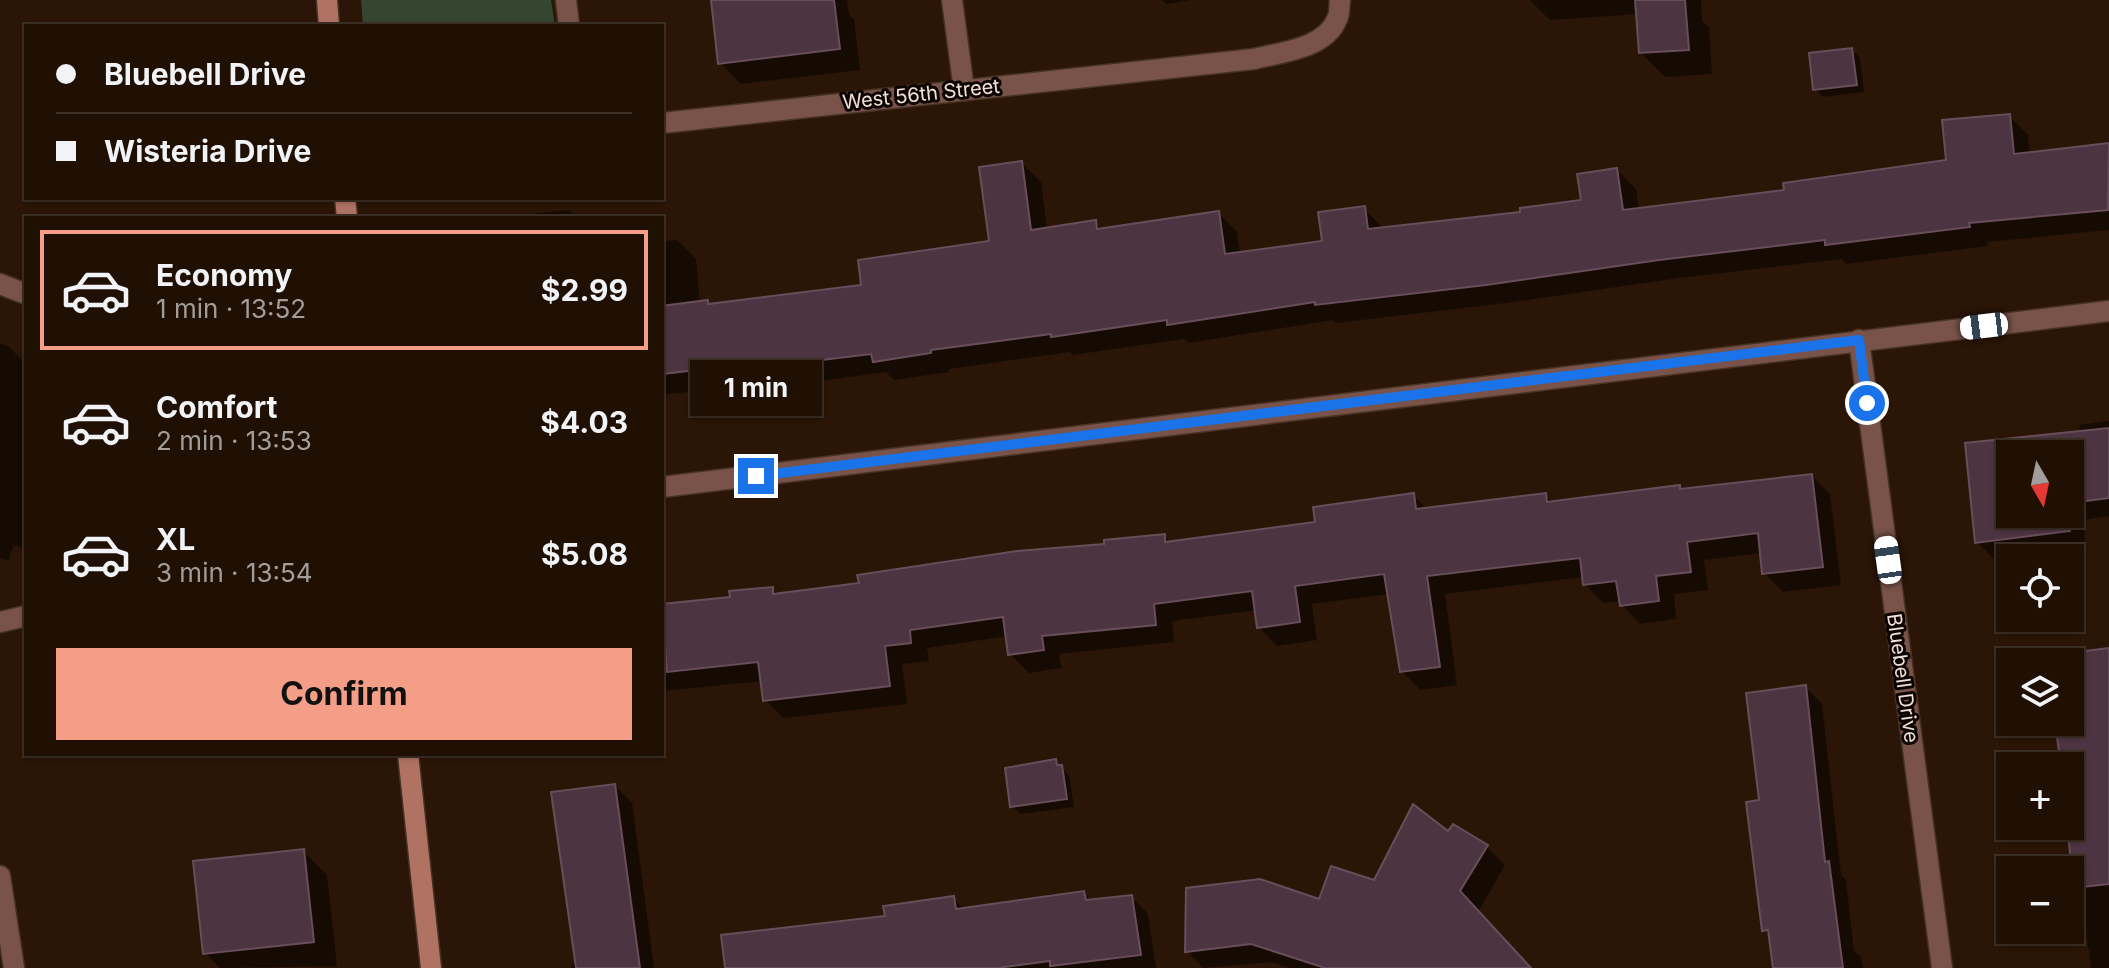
<!DOCTYPE html>
<html lang="en">
<head>
<meta charset="utf-8">
<style>
  :root { --surface:#201004; --page:#2d1e13; --text:#f1f3f6; --muted:#a29d9a; --line:#3d3026; --accent:#f49e87 }
  body { margin:0; font-family:Inter,sans-serif; background:var(--page); color:var(--text); height:100vh; display:flex; flex-direction:column; font-size:30px; white-space:nowrap }
  * { box-sizing:border-box; margin:0 }
  p { font-size:26px; color:var(--muted) }
  .icon { flex:none; width:44px; height:44px; fill:none; stroke:currentColor; stroke-width:2; stroke-linecap:round; stroke-linejoin:round }
  .map { position:relative; flex:1; overflow:hidden }
  .details { position:absolute; left:24px; top:216px; width:640px; height:540px; display:flex; flex-direction:column; background:var(--surface); border-radius:0px; box-shadow:0 2px 6px #0004,0 0 0 2px var(--line) }
  .details>* { flex:none }
  .banner { position:absolute; left:24px; top:24px; width:640px; height:176px; border-radius:0px; box-shadow:0 2px 6px #0004,0 0 0 2px var(--line); display:grid; align-content:center; height:176px; padding:0 32px; background:var(--surface) }
  .needle { width:52px; rotate:171deg }
  .tools { position:absolute; left:1996px; top:440px; display:grid; gap:16px }
  .tools a { display:grid; place-items:center; width:88px; height:88px; border-radius:0px; background:var(--surface); box-shadow:0 2px 6px #0004,0 0 0 2px var(--line); font-size:40px }
  .end { position:absolute; width:36px; height:36px; margin:-18px; border:10px solid #1a73e8; background:#fff; box-shadow:0 0 0 4px #fff }
  .from { border-radius:50% }
  .bubble { position:absolute; height:56px; border-radius:0px; background:var(--surface); box-shadow:0 2px 6px #0004,0 0 0 2px var(--line); font-size:26px; font-weight:700; line-height:56px; text-align:center }
  .car { position:absolute; width:24px; height:48px; margin:-24px -12px; border-radius:10px; box-shadow:0 0 6px 2px #0007; background:linear-gradient(#fff 24%,#345 0 40%,#fff 0 76%,#345 0 86%,#fff 0) }
  .banner b { display:flex; align-items:center; gap:28px; height:76px; font-size:30px }
  .banner b+b { border-top:2px solid var(--line) }
  .banner i { width:20px; height:20px; background:var(--text) }
  ul { padding:14px 0 0; list-style:none }
  li { display:flex; align-items:center; gap:24px; height:120px; margin:0 16px 12px; padding:0 16px; border:4px solid transparent; border-radius:0px }
  li div { flex:1 }
  li b { display:block; font-size:30px }
  li em { font-style:normal; font-weight:700 }
  li.current { border-color:var(--accent) }
  li>.icon { width:72px; height:72px; stroke-width:1.5 }
  .button { display:flex; gap:16px; margin-top:auto; padding:16px 32px }
  .button a { flex:1; height:92px; border-radius:0px; background:var(--accent); color:#111; font-size:32px; font-weight:700; line-height:92px; text-align:center }
  .map>svg:first-child { display:block }
  .green { fill:#354630 }
  .shadow { fill:#0007; fill-rule:evenodd }
  .building { fill:#4d3441; stroke:#684d5b; stroke-width:2 }
  .lines { fill:none; stroke-linecap:round; stroke-linejoin:round }
  .lane-casing { stroke:#463223; stroke-width:23 }
  .street-casing { stroke:#463223; stroke-width:23 }
  .secondary-casing { stroke:#463223; stroke-width:23 }
  .lane { stroke:#795349; stroke-width:20 }
  .street { stroke:#795349; stroke-width:20 }
  .secondary { stroke:#af7263; stroke-width:20 }
  .route { stroke:#1a73e8; stroke-width:10 }
  .labels { text-anchor:middle; dominant-baseline:central; stroke-width:6; stroke-linejoin:round; paint-order:stroke }
  .street-label { font-size:20px; fill:#f0e1d7; stroke:#0c0401 }
</style>
</head>
<body>
<div class="map">
<svg width="2109" height="968" viewBox="0 0 2109 968">
  <rect width="100%" height="100%" fill="#2a1506"/>
  <path class="green" d="M 361,0 L 551,0 L 555,26 L 363,26 Z"/>
  <path class="shadow" d="M 713,0 L 847,0 L 849,15 L 854,19 L 860,70 L 741,84 L 720,63 Z
    M 1162,0 L 1190,0 L 1166,4 Z
    M 1530,0 L 1701,0 L 1702,21 L 1709,27 L 1712,74 L 1665,77 L 1641,53 L 1638,14 L 1550,20 Z
    M 1852,50 L 1860,58 L 1864,92 L 1823,97 L 1815,89 Z
    M 2009,116 L 2028,135 L 2030,154 L 2109,145 L 2109,230 L 1987,242 L 1988,246 L 1846,264 L 1842,259 L 1679,278 L 1506,303 L 1336,323 L 1333,320 L 1188,343 L 1184,339 L 1072,355 L 1070,352 L 949,369 L 949,372 L 894,380 L 886,372 L 760,389 L 755,384 L 662,395 L 662,241 L 677,240 L 696,259 L 700,303 L 707,302 L 711,306 L 864,286 L 991,242 L 1022,163 L 1041,182 L 1047,229 L 1095,222 L 1103,230 L 1218,213 L 1237,232 L 1240,254 L 1324,243 L 1364,209 L 1383,228 L 1523,214 L 1584,202 L 1617,170 L 1636,189 L 1639,210 L 1786,192 L 1948,162 Z
    M 569,210 L 577,218 L 533,218 L 532,214 Z
    M 0,343 L 8,346 L 26,364 L 26,550 L 14,545 L 8,561 L 0,558 Z
    M 2109,421 L 2109,516 L 2083,520 L 2086,547 L 1994,559 L 1977,542 L 1967,445 L 2080,433 L 2079,425 ZM 2010,454 L 2070,454 L 2070,514 L 2010,514 Z
    M 1812,476 L 1830,494 L 1841,585 L 1783,592 L 1764,573 L 1762,553 L 1704,560 L 1708,590 L 1674,594 L 1676,619 L 1640,624 L 1622,605 L 1621,601 L 1603,603 L 1585,584 L 1584,577 L 1445,594 L 1457,685 L 1420,690 L 1402,671 L 1389,594 L 1312,604 L 1317,640 L 1277,646 L 1259,627 L 1257,610 L 1172,621 L 1174,642 L 1059,654 L 1061,668 L 1029,673 L 1010,654 L 1008,636 L 927,648 L 929,661 L 902,664 L 907,704 L 784,718 L 765,700 L 763,681 L 662,691 L 662,606 L 733,599 L 772,589 L 778,595 L 861,585 L 1164,536 L 1171,543 L 1317,524 L 1413,495 L 1428,510 L 1546,495 L 1553,503 L 1679,487 L 1682,490 Z
    M 2109,650 L 2109,968 L 2091,968 L 2081,892 L 2076,887 L 2069,826 L 2070,766 L 2062,766 L 2057,722 L 2070,722 L 2070,662 L 2055,662 Z
    M 1805,687 L 1822,704 L 1841,875 L 1846,880 L 1854,951 L 1861,957 L 1863,968 L 1775,968 L 1770,936 L 1764,930 L 1761,802 Z
    M 1056,762 L 1069,775 L 1074,807 L 1021,814 L 1012,806 Z
    M 615,786 L 632,803 L 654,968 L 572,968 L 571,965 L 577,964 Z
    M 1449,834 L 1486,846 L 1505,865 L 1478,912 L 1529,968 L 1289,968 L 1272,962 L 1203,968 L 1187,951 L 1375,883 Z
    M 303,851 L 327,875 L 337,966 L 220,968 L 205,953 Z
    M 1084,893 L 1092,902 L 1131,897 L 1148,914 L 1156,968 L 727,968 L 953,898 L 965,910 Z"/>
  <path class="building" d="M 711,0 L 834,0 L 840,49 L 718,64 Z
    M 1635,0 L 1685,0 L 1689,50 L 1639,53 Z
    M 1852,48 L 1857,85 L 1813,90 L 1809,53 Z
    M 2010,114 L 2014,154 L 2109,143 L 2108,210 L 1969,223 L 1970,227 L 1825,245 L 1825,240 L 1659,260 L 1486,285 L 1315,305 L 1315,302 L 1167,325 L 1167,320 L 1051,337 L 1051,334 L 931,350 L 931,353 L 873,362 L 871,354 L 739,370 L 738,365 L 662,374 L 662,306 L 708,300 L 708,304 L 861,285 L 858,260 L 989,241 L 979,167 L 1022,161 L 1031,230 L 1096,220 L 1097,229 L 1219,211 L 1225,254 L 1322,241 L 1318,212 L 1365,206 L 1368,229 L 1520,212 L 1520,208 L 1581,200 L 1577,174 L 1617,168 L 1623,210 L 1784,190 L 1783,183 L 1946,160 L 1942,120 Z
    M 2109,428 L 2109,498 L 2070,503 L 2070,454 L 2010,454 L 2010,514 L 2068,514 L 2070,531 L 1975,543 L 1965,443 Z
    M 1812,474 L 1823,567 L 1762,574 L 1758,533 L 1687,542 L 1691,572 L 1656,576 L 1659,601 L 1620,606 L 1616,581 L 1583,585 L 1580,558 L 1427,576 L 1440,667 L 1400,672 L 1384,574 L 1295,586 L 1300,622 L 1257,628 L 1252,591 L 1154,604 L 1156,625 L 1042,636 L 1044,650 L 1008,655 L 1003,617 L 910,630 L 911,643 L 885,646 L 890,686 L 763,701 L 758,662 L 667,672 L 662,604 L 730,597 L 729,591 L 773,587 L 773,594 L 859,583 L 857,575 L 1017,551 L 1104,544 L 1104,540 L 1165,534 L 1165,542 L 1315,522 L 1313,507 L 1414,493 L 1416,509 L 1546,493 L 1547,502 L 1680,485 L 1680,489 Z
    M 2109,648 L 2109,884 L 2074,888 L 2067,826 L 2070,826 L 2070,766 L 2061,766 L 2055,722 L 2070,722 L 2070,662 L 2053,662 L 2052,655 Z
    M 1806,685 L 1825,862 L 1829,861 L 1843,968 L 1773,968 L 1768,930 L 1762,931 L 1746,802 L 1759,800 L 1746,693 Z
    M 1056,759 L 1057,765 L 1062,765 L 1067,799 L 1010,807 L 1005,768 Z
    M 615,784 L 640,968 L 576,968 L 551,792 Z
    M 1413,804 L 1448,831 L 1453,824 L 1488,845 L 1460,891 L 1531,968 L 1325,968 L 1251,944 L 1185,952 L 1186,888 L 1260,879 L 1319,899 L 1331,866 L 1374,880 Z
    M 304,849 L 314,942 L 203,954 L 193,861 Z
    M 1084,891 L 1086,900 L 1132,895 L 1141,955 L 1050,966 L 1050,961 L 997,968 L 725,968 L 721,935 L 885,916 L 883,906 L 954,896 L 956,909 Z"/>
  <g class="lines">
    <defs>
      <path id="lane" d="M 952,0 L 964,90
        M 0,622 L 26,616
        M 0,876 L 14,968"/>
      <path id="street" d="M 566,0 L 569,26
        M 662,123 L 1254,59 C 1281,52 1325,49 1337,19 C 1340,14 1339,6 1340,0
        M 0,284 L 26,294
        M 1859,340 L 1942,968
        M 662,487 L 2109,311"/>
      <path id="secondary" d="M 327,0 L 329,26
        M 345,198 L 347,218
        M 408,754 L 431,968"/>
    </defs>
    <use href="#lane" class="lane-casing"/>
    <use href="#street" class="street-casing"/>
    <use href="#secondary" class="secondary-casing"/>
    <use href="#lane" class="lane"/>
    <use href="#street" class="street"/>
    <use href="#secondary" class="secondary"/>
  </g>
  <g class="lines">
    <path class="route" d="M 756,476 L 1859,340 L 1867,403"/>
  </g>
  <g class="labels">
    <g class="street-label">
      <text transform="translate(921 94) rotate(-6)">West 56th Street</text>
      <text transform="translate(1903 678) rotate(82)">Bluebell Drive</text>
    </g>
  </g>
</svg>
<div class="tools">
<a><svg class="needle" viewBox="-14 -14 28 28"><path d="M0-13l5 13h-10z" fill="#e53935"/><path d="M0 13l5-13h-10z" fill="#a29d9a"/></svg></a>
<a><svg class="icon" aria-label="locate" viewBox="0 0 24 24"><circle cx="12" cy="12" r="6"/><path d="M12 2v4M12 18v4M2 12h4M18 12h4"/></svg></a>
<a><svg class="icon" aria-label="layers" viewBox="0 0 24 24"><path d="M12 4l9 5-9 5-9-5zM3 14l9 5 9-5"/></svg></a>
<a>+</a>
<a>−</a>
</div>
<i class="end from" style="left:1867px;top:403px"></i>
<i class="end" style="left:756px;top:476px"></i>
<div class="bubble" style="left:690px;top:360px;width:132px">1 min</div>
<i class="car" style="left:1984px;top:326px;rotate:263deg"></i>
<i class="car" style="left:1888px;top:560px;rotate:352deg"></i>
<div class="banner">
<b><i class="from"></i>Bluebell Drive</b>
<b><i></i>Wisteria Drive</b>
</div>
<section class="details">
<ul>
<li class="current"><svg class="icon" aria-label="car" viewBox="0 0 24 24"><path d="M5 17H2v-5l4-1 3-4h7l3 4 3 1v5h-3M9 17h6M6 11h13"/><circle cx="7" cy="17" r="2"/><circle cx="17" cy="17" r="2"/></svg><div><b>Economy</b><p>1 min · 13:52</p></div><em>$2.99</em></li>
<li><svg class="icon" aria-label="car" viewBox="0 0 24 24"><path d="M5 17H2v-5l4-1 3-4h7l3 4 3 1v5h-3M9 17h6M6 11h13"/><circle cx="7" cy="17" r="2"/><circle cx="17" cy="17" r="2"/></svg><div><b>Comfort</b><p>2 min · 13:53</p></div><em>$4.03</em></li>
<li><svg class="icon" aria-label="car" viewBox="0 0 24 24"><path d="M5 17H2v-5l4-1 3-4h7l3 4 3 1v5h-3M9 17h6M6 11h13"/><circle cx="7" cy="17" r="2"/><circle cx="17" cy="17" r="2"/></svg><div><b>XL</b><p>3 min · 13:54</p></div><em>$5.08</em></li>
</ul>
<div class="button"><a>Confirm</a></div>
</section>
</div>
</body>
</html>
